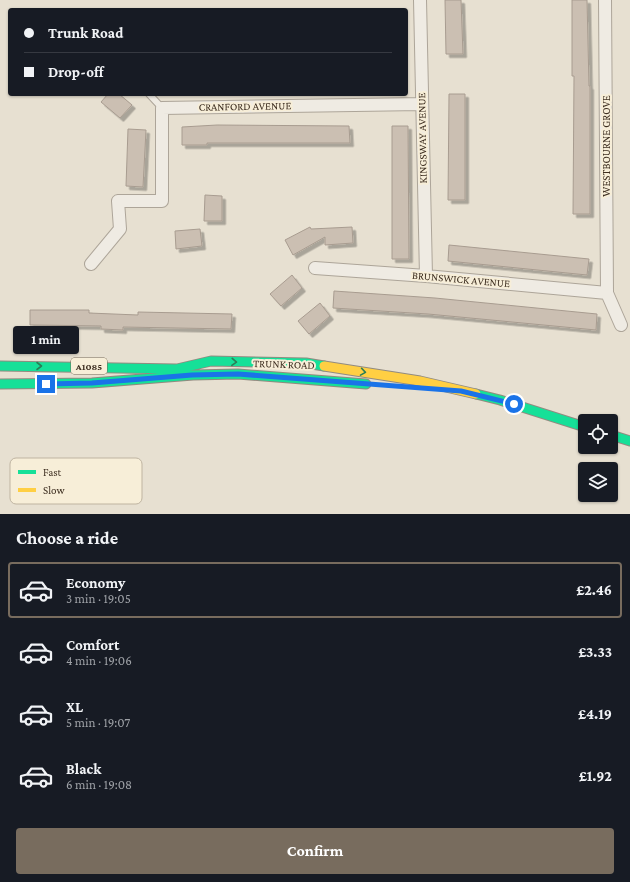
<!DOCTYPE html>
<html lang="en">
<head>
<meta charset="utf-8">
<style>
  :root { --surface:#171b24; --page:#242831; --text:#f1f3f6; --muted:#9ea1a6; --line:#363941; --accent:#786c5e }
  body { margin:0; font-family:"Crimson Pro",serif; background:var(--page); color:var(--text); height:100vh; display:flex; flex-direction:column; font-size:15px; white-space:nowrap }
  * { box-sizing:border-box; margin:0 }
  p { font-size:13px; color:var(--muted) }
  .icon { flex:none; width:22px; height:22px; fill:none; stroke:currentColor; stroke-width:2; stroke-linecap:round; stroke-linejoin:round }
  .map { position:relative; height:514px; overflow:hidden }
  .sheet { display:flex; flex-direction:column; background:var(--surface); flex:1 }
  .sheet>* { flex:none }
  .hud { position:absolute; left:8px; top:8px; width:400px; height:88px; border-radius:4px; box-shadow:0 1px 3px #0004; display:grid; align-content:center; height:88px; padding:0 16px; background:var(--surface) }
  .fabs { position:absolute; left:578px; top:414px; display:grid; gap:8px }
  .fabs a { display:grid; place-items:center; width:40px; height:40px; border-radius:4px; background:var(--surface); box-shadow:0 1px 3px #0004; font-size:20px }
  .end { position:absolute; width:18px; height:18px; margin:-9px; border:5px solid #1a73e8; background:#fff; box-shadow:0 0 0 2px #fff }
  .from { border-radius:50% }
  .bubble { position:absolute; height:28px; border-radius:4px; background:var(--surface); box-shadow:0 1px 3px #0004; font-size:13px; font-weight:700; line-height:28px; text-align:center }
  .hud b { display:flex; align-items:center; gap:14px; height:38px; font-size:15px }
  .hud b+b { border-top:1px solid var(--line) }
  .hud i { width:10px; height:10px; background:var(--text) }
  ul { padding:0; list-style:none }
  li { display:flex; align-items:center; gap:12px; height:56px; margin:0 8px 6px; padding:0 8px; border:2px solid transparent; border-radius:4px }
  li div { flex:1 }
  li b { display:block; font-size:15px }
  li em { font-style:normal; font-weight:700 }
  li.selected { border-color:var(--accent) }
  li>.icon { width:36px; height:36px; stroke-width:1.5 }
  h2 { padding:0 16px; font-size:18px; line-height:48px }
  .action { display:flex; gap:8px; margin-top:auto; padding:8px 16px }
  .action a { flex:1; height:46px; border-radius:4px; background:var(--accent); color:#fff; font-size:16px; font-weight:700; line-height:46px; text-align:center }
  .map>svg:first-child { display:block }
  .building { fill:#cbbfb2; stroke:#a89c90; filter:url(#shadow) }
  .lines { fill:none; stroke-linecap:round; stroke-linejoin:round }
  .lane-casing { stroke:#ada599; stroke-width:8 }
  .street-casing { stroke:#ada599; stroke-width:14 }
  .fast-casing { stroke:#928b80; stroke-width:11 }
  .slow-casing { stroke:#928b80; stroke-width:11 }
  .lane { stroke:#efebe3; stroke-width:6 }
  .street { stroke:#efebe3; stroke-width:12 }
  .fast { stroke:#16e098; stroke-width:9 }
  .slow { stroke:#ffcf43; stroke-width:9 }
  .oneway { stroke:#2b7e56 }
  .route { stroke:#1a73e8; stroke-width:5 }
  .labels { text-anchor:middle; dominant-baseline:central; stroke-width:4; stroke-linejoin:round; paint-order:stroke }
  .shield { fill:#f7eed8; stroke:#756857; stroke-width:1 }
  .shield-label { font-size:10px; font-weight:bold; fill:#3d2e20 }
  .street-label { font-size:11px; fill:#3d2e20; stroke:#f7eed8 }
  .key { fill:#f7eed8; stroke:#bfb4a1; stroke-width:1 }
  .key-label { font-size:11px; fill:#3d2e20 }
</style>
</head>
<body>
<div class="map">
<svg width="630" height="514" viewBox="0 0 630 514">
  <defs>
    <filter id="shadow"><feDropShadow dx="3.5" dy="3.5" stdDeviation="0" flood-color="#0004"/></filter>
  </defs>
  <rect width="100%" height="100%" fill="#e7e0d1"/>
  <path class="building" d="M 445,0 L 461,0 L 463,54 L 446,54 Z
    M 572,0 L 587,0 L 589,86 L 590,86 L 590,214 L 573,214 L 574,76 L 572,76 Z
    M 108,94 L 119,94 L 132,105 L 120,118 L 101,102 Z
    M 449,94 L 465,94 L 465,200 L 448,200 Z
    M 217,125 L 349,126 L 350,143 L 207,143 L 207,145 L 182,145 L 182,127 Z
    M 392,126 L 408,126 L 409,259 L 392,259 Z
    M 128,129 L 146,130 L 143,187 L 126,186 Z
    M 205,195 L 222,196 L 222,221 L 204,221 Z
    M 310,227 L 311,229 L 352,227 L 353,243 L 325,245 L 325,237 L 293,255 L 285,240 Z
    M 200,229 L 202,246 L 176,249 L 175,231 Z
    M 449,245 L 589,259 L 587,275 L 448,261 Z
    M 292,275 L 302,288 L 281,306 L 270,294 Z
    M 334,291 L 435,298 L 597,314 L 596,330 L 428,314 L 333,308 Z
    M 320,303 L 330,316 L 309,334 L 298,321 Z
    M 30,310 L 89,310 L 89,313 L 138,315 L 138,312 L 232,314 L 231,329 L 123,327 L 123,330 L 101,329 L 101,326 L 30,325 Z"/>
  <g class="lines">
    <defs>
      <path id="lane" d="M 149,94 L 162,108"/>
      <path id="street" d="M 420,0 L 426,276
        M 605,0 L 607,293 L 621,325
        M 91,264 L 120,229 L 118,201 L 162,201 L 162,108 L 421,104
        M 315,268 L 426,276 L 607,293"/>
      <path id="fast" d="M 0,366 L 177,369 L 211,361 L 306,363 L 324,366
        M 0,384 L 92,383 L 193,375 L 238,374 L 366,384
        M 476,394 L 500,400 L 585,427
        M 611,435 L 630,441"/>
      <path id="slow" d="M 324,366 L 420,381 L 476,394"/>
    </defs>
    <use href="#lane" class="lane-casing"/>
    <use href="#street" class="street-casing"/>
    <use href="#fast" class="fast-casing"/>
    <use href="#slow" class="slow-casing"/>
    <use href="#lane" class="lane"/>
    <use href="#street" class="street"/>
    <use href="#fast" class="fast"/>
    <use href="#slow" class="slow"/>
  </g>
  <defs><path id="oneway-chevron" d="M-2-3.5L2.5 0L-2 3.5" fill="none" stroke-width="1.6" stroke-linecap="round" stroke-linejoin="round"/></defs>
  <g class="oneway">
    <use href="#oneway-chevron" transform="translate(234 362) rotate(3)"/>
    <use href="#oneway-chevron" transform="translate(39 366)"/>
    <use href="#oneway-chevron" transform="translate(363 372) rotate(9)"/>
  </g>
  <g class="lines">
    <path class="route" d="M 46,384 L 92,383 L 192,375 L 238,374 L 461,391 L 514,404"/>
  </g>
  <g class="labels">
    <rect class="shield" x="71" y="358" width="36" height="16" rx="3"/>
    <g class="shield-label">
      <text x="89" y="366">A1085</text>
    </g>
    <g class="street-label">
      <text transform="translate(245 106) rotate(-1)">CRANFORD AVENUE</text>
      <text transform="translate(422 138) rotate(-91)">KINGSWAY AVENUE</text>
      <text transform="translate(606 146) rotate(-90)">WESTBOURNE GROVE</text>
      <text transform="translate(461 279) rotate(5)">BRUNSWICK AVENUE</text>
      <text transform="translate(284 364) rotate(2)">TRUNK ROAD</text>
    </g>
  </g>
  <rect x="10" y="458" width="132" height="46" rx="6" class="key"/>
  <rect x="18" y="470" width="18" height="4" fill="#16e098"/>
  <rect x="18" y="488" width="18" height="4" fill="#ffcf43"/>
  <g class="key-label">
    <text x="43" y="476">Fast</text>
    <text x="43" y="494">Slow</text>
  </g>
</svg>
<div class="fabs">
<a><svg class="icon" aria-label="locate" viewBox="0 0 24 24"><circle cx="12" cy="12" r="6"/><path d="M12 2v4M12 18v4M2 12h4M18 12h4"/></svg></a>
<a><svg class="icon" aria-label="layers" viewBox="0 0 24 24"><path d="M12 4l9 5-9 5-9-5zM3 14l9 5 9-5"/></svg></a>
</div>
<i class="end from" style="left:514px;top:404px"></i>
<i class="end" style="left:46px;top:384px"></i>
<div class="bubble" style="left:13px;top:326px;width:66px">1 min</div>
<div class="hud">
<b><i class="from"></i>Trunk Road</b>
<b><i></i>Drop-off</b>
</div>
</div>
<section class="sheet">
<h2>Choose a ride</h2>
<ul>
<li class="selected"><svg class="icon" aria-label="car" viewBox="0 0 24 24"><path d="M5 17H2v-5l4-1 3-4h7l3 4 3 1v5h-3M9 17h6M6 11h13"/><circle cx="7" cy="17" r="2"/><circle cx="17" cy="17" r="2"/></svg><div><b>Economy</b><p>3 min · 19:05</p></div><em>£2.46</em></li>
<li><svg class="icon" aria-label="car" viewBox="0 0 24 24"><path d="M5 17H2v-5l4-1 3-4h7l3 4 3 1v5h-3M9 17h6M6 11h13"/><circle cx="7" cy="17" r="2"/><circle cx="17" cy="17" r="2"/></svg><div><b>Comfort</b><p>4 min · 19:06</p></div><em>£3.33</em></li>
<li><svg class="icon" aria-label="car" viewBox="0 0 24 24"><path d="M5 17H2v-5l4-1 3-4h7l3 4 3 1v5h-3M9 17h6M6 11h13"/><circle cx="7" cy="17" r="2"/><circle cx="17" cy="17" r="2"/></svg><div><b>XL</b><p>5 min · 19:07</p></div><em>£4.19</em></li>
<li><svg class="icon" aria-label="car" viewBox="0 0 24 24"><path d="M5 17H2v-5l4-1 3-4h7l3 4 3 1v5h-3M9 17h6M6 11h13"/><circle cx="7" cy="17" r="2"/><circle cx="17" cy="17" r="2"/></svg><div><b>Black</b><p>6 min · 19:08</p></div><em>£1.92</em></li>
</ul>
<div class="action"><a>Confirm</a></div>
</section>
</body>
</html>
